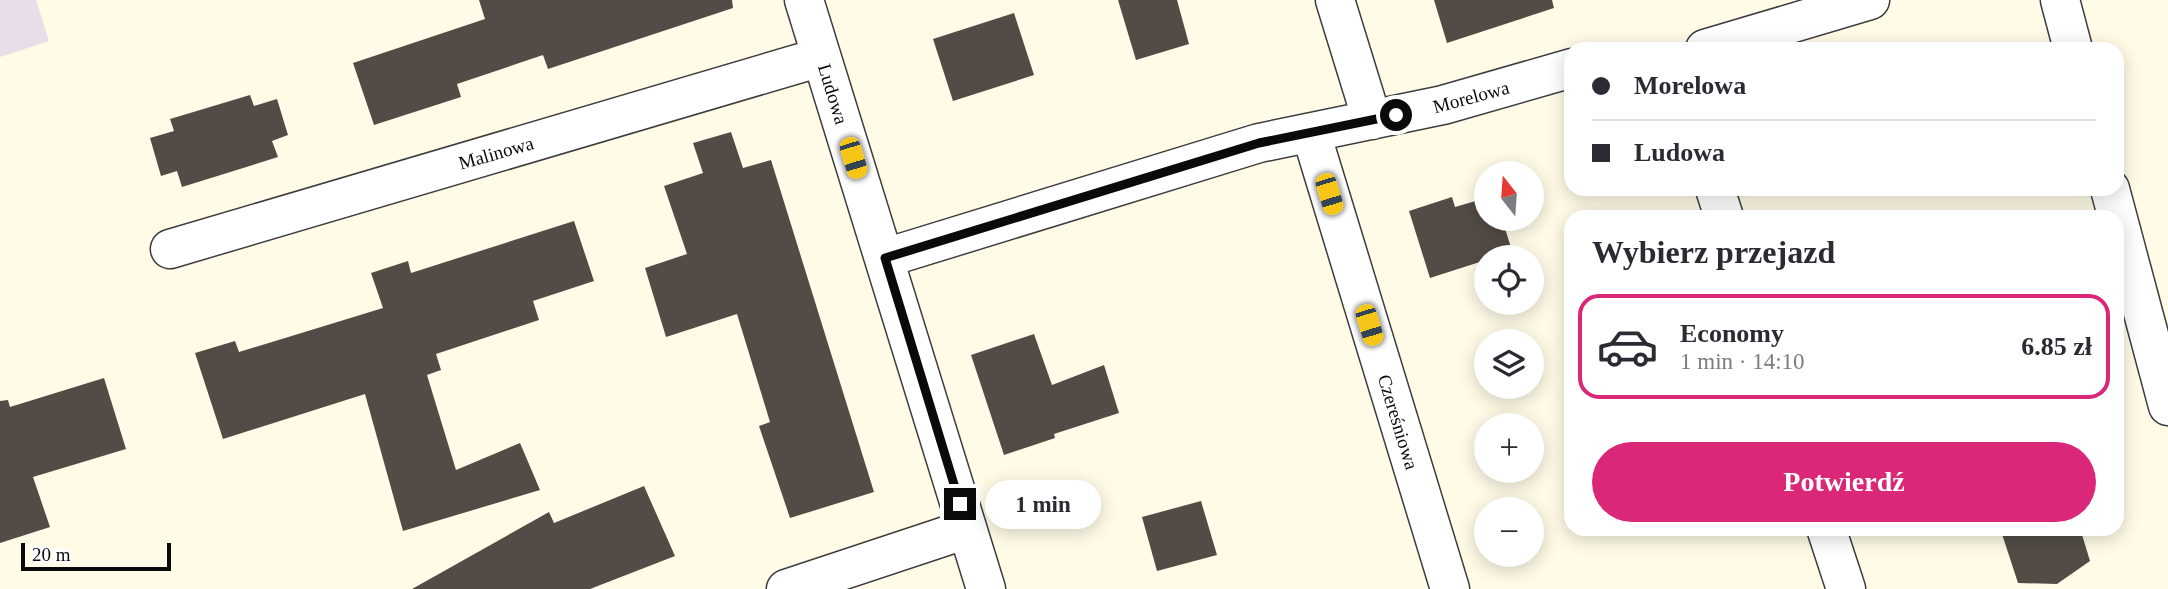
<!DOCTYPE html>
<html lang="pl">
<head>
<meta charset="utf-8">
<style>
  :root { --surface:#fff; --page:#f7f7f7; --text:#2b2b33; --muted:#7c7c81; --line:#e1e1e2; --accent:#db2777 }
  body { margin:0; font-family:Georgia,serif; background:var(--page); color:var(--text); height:100vh; display:flex; flex-direction:column; font-size:26px; white-space:nowrap }
  * { box-sizing:border-box; margin:0 }
  p { font-size:23px; color:var(--muted) }
  .icon { flex:none; width:38px; height:38px; fill:none; stroke:currentColor; stroke-width:2; stroke-linecap:round; stroke-linejoin:round }
  .map { position:relative; flex:1; overflow:hidden }
  .panel { position:absolute; left:1564px; top:210px; width:560px; height:326px; display:flex; flex-direction:column; background:var(--surface); border-radius:21px; box-shadow:0 4px 18px #0003 }
  .panel>* { flex:none }
  .guide { position:absolute; left:1564px; top:42px; width:560px; height:154px; border-radius:21px; box-shadow:0 4px 18px #0003; display:grid; align-content:center; height:154px; padding:0 28px; background:var(--surface) }
  .needle { width:46px; rotate:343deg }
  .controls { position:absolute; left:1474px; top:161px; display:grid; gap:14px }
  .controls a { display:grid; place-items:center; width:70px; height:70px; border-radius:50%; background:var(--surface); box-shadow:0 4px 18px #0003; font-size:35px }
  .scale { position:absolute; left:21px; bottom:18px; width:150px; box-sizing:border-box; padding-left:7px; border:4px solid #0a0a0a; border-top:0; font-size:19px; line-height:24px; white-space:nowrap; color:#0a0a0a; -webkit-text-stroke:5px #fff; paint-order:stroke }
  .end { position:absolute; width:32px; height:32px; margin:-16px; border:9px solid #0a0a0a; background:#fff; box-shadow:0 0 0 4px #fff }
  .from { border-radius:50% }
  .bubble { position:absolute; height:49px; border-radius:24px; background:var(--surface); box-shadow:0 4px 18px #0003; font-size:23px; font-weight:600; line-height:49px; text-align:center }
  .car { position:absolute; width:21px; height:42px; margin:-21px -10px; border-radius:9px; box-shadow:0 0 5px 2px #0007; background:linear-gradient(#f5c518 24%,#345 0 40%,#f5c518 0 76%,#345 0 86%,#f5c518 0) }
  .guide b { display:flex; align-items:center; gap:24px; height:66px; font-size:26px }
  .guide b+b { border-top:2px solid var(--line) }
  .guide i { width:18px; height:18px; background:var(--text) }
  ul { padding:0; list-style:none }
  li { display:flex; align-items:center; gap:21px; height:105px; margin:0 14px 10px; padding:0 14px; border:4px solid transparent; border-radius:21px }
  li div { flex:1 }
  li b { display:block; font-size:26px }
  li em { font-style:normal; font-weight:600 }
  li.current { border-color:var(--accent) }
  li>.icon { width:63px; height:63px; stroke-width:1.5 }
  h2 { padding:0 28px; font-size:32px; line-height:84px }
  .action { display:flex; gap:14px; margin-top:auto; padding:14px 28px }
  .action a { flex:1; height:80px; border-radius:42px; background:var(--accent); color:#fff; font-size:28px; font-weight:600; line-height:80px; text-align:center }
  .map>svg:first-child { display:block }
  .industrial { fill:#e9ddea }
  .building { fill:#534c46 }
  .lines { fill:none; stroke-linecap:round; stroke-linejoin:round }
  .minor-casing { stroke:#3d3d3d; stroke-width:41 }
  .minor { stroke:#fff; stroke-width:38 }
  .route { stroke:#0a0a0a; stroke-width:9 }
  .labels { text-anchor:middle; dominant-baseline:central; stroke-width:7; stroke-linejoin:round; paint-order:stroke }
  .street-label { font-size:19px; fill:#0a0a0a; stroke:#fff }
</style>
</head>
<body>
<div class="map">
<svg width="2168" height="589" viewBox="0 0 2168 589">
  <rect width="100%" height="100%" fill="#fffbe7"/>
  <path class="industrial" d="M 0,0 L 36,0 L 49,41 L 0,57 Z"/>
  <path class="building" d="M 479,0 L 732,0 L 733,8 L 548,69 L 543,55 L 457,84 L 461,97 L 374,125 L 353,63 L 485,19 Z
    M 1118,0 L 1177,0 L 1189,44 L 1136,60 Z
    M 1434,0 L 1552,0 L 1554,8 L 1447,43 Z
    M 1014,13 L 1034,75 L 953,101 L 933,39 Z
    M 250,95 L 254,106 L 277,99 L 288,135 L 272,141 L 278,157 L 182,187 L 177,171 L 161,176 L 150,138 L 174,131 L 170,119 Z
    M 731,132 L 743,168 L 771,160 L 874,492 L 790,518 L 759,426 L 770,422 L 737,314 L 666,337 L 645,268 L 687,254 L 664,186 L 703,173 L 693,143 Z
    M 1452,197 L 1455,207 L 1486,198 L 1486,219 L 1502,219 L 1514,257 L 1486,257 L 1486,260 L 1430,278 L 1409,211 Z
    M 574,221 L 594,281 L 533,301 L 539,320 L 436,354 L 441,370 L 427,375 L 456,470 L 520,443 L 540,490 L 403,531 L 365,394 L 223,439 L 195,353 L 235,341 L 239,352 L 383,308 L 371,273 L 408,261 L 411,273 Z
    M 1034,334 L 1052,385 L 1104,365 L 1119,413 L 1054,434 L 1055,438 L 1004,455 L 971,355 Z
    M 104,378 L 126,449 L 33,477 L 50,527 L 0,543 L 0,401 L 8,400 L 10,407 Z
    M 644,486 L 675,556 L 590,589 L 412,589 L 549,512 L 554,523 Z
    M 1201,501 L 1217,555 L 1157,571 L 1142,517 Z
    M 2000,528 L 2080,528 L 2090,561 L 2057,584 L 2018,583 Z"/>
  <g class="lines">
    <defs>
      <path id="minor" d="M 804,0 L 986,589
        M 1335,0 L 1372,120
        M 2060,0 L 2073,49
        M 1705,49 L 1870,0
        M 1311,133 L 1450,589
        M 1715,189 L 1724,217
        M 2110,189 L 2168,406
        M 170,249 L 821,57
        M 885,258 L 1259,143 L 1443,105 L 1572,68
        M 1826,528 L 1846,589
        M 786,589 L 967,529"/>
    </defs>
    <use href="#minor" class="minor-casing"/>
    <use href="#minor" class="minor"/>
  </g>
  <g class="lines">
    <path class="route" d="M 960,504 L 885,258 L 1259,143 L 1396,115"/>
  </g>
  <g class="labels">
    <g class="street-label">
      <text transform="translate(833 94) rotate(73)">Ludowa</text>
      <text transform="translate(1471 97) rotate(-15)">Morelowa</text>
      <text transform="translate(496 153) rotate(-16)">Malinowa</text>
      <text transform="translate(1398 422) rotate(73)">Czereśniowa</text>
    </g>
  </g>
</svg>
<div class="controls">
<a><svg class="needle" viewBox="-14 -14 28 28"><path d="M0-13l5 13h-10z" fill="#e53935"/><path d="M0 13l5-13h-10z" fill="#7c7c81"/></svg></a>
<a><svg class="icon" aria-label="locate" viewBox="0 0 24 24"><circle cx="12" cy="12" r="6"/><path d="M12 2v4M12 18v4M2 12h4M18 12h4"/></svg></a>
<a><svg class="icon" aria-label="layers" viewBox="0 0 24 24"><path d="M12 4l9 5-9 5-9-5zM3 14l9 5 9-5"/></svg></a>
<a>+</a>
<a>−</a>
</div>
<div class="scale">20 m</div>
<i class="end from" style="left:1396px;top:115px"></i>
<i class="end" style="left:960px;top:504px"></i>
<div class="bubble" style="left:985px;top:480px;width:116px">1 min</div>
<i class="car" style="left:853px;top:158px;rotate:163deg"></i>
<i class="car" style="left:1329px;top:194px;rotate:163deg"></i>
<i class="car" style="left:1369px;top:325px;rotate:163deg"></i>
<div class="guide">
<b><i class="from"></i>Morelowa</b>
<b><i></i>Ludowa</b>
</div>
<section class="panel">
<h2>Wybierz przejazd</h2>
<ul>
<li class="current"><svg class="icon" aria-label="car" viewBox="0 0 24 24"><path d="M5 17H2v-5l4-1 3-4h7l3 4 3 1v5h-3M9 17h6M6 11h13"/><circle cx="7" cy="17" r="2"/><circle cx="17" cy="17" r="2"/></svg><div><b>Economy</b><p>1 min · 14:10</p></div><em>6.85 zł</em></li>
</ul>
<div class="action"><a>Potwierdź</a></div>
</section>
</div>
</body>
</html>
